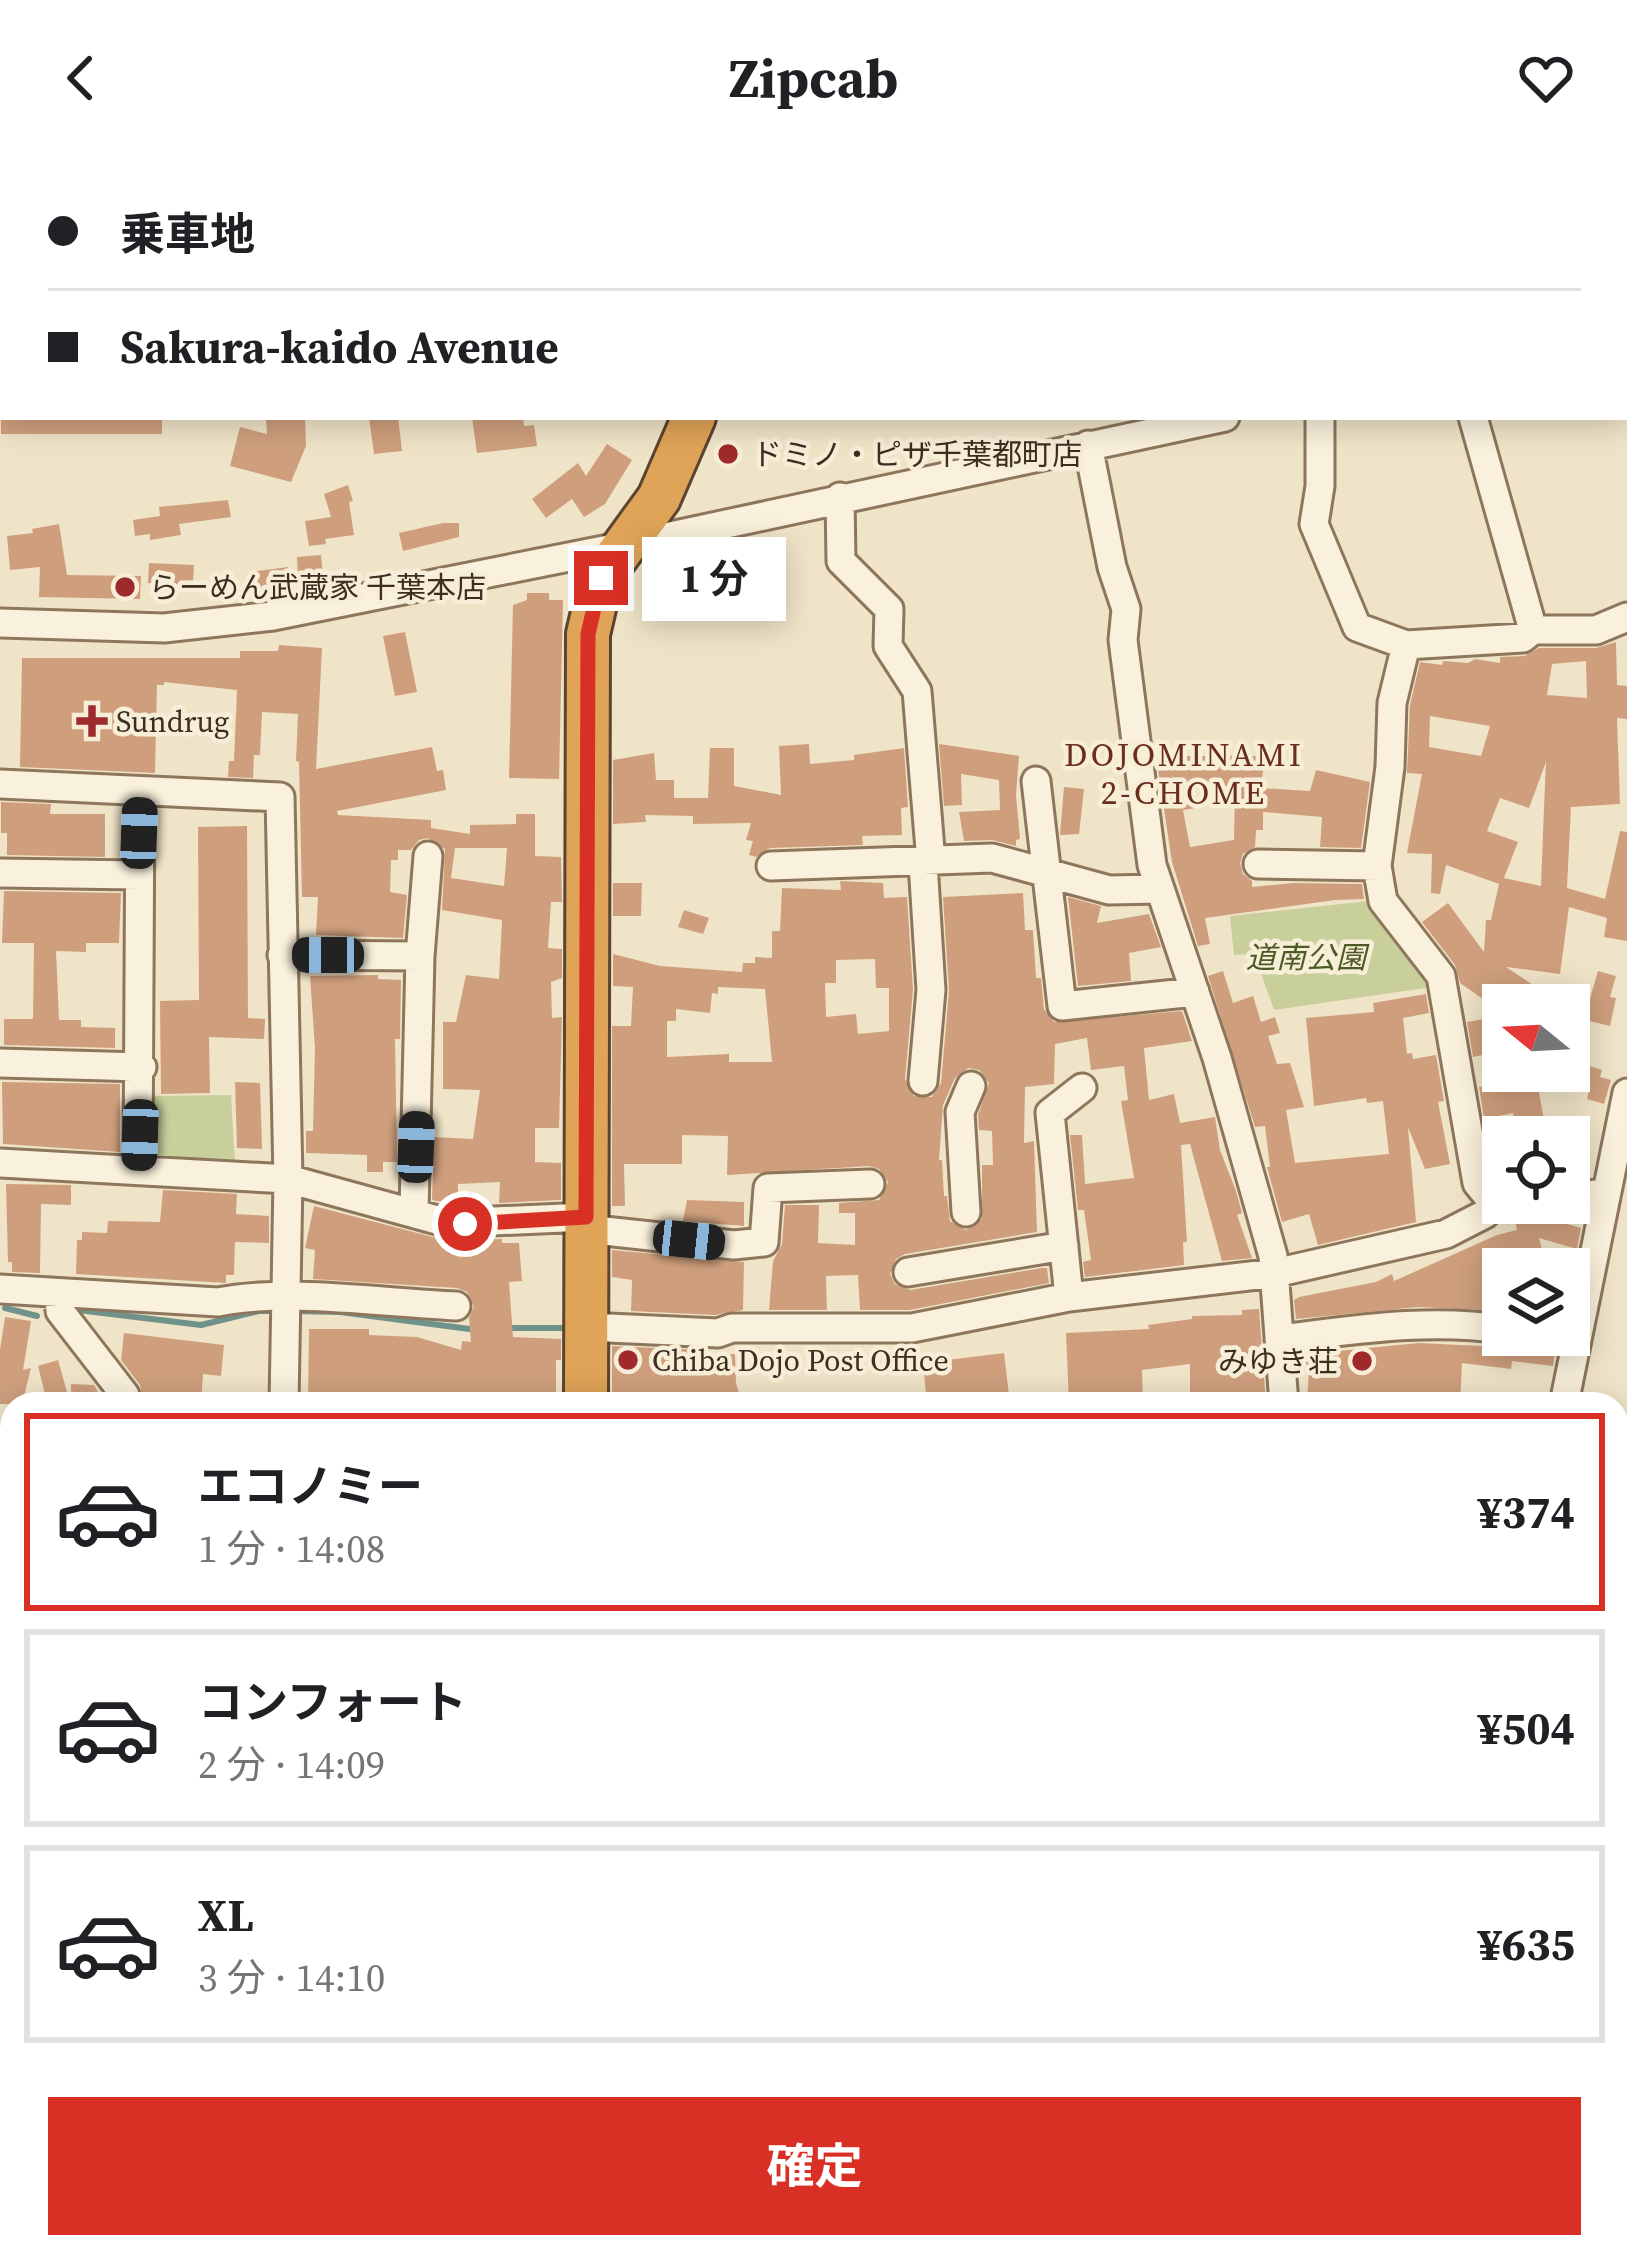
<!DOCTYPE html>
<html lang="ja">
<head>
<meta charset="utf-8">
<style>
  :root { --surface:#fff; --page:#f6f6f6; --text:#202124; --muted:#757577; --line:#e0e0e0; --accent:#d93025 }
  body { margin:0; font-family:"Source Serif 4","Noto Sans JP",serif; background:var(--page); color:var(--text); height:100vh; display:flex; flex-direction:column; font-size:45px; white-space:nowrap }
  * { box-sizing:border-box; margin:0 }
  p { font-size:39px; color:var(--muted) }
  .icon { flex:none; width:66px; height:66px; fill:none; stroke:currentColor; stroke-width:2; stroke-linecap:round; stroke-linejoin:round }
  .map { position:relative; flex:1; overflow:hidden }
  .side { position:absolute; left:0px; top:1236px; width:1629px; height:867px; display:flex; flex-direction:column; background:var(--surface); border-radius:36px 36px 0 0; box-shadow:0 6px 30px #0003 }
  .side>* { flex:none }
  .guide { position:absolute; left:0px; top:0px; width:1629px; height:264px; box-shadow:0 6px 30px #0003; display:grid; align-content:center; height:264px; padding:0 48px; background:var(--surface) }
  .needle { width:78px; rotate:288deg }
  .tools { position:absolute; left:1482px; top:828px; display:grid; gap:24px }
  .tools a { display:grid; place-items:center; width:108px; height:108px; border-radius:0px; background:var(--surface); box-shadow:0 6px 30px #0003; font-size:60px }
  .end { position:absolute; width:54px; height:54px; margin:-27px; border:15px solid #d93025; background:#fff; box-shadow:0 0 0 6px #fff }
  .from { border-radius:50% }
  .bubble { position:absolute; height:84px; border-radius:0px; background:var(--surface); box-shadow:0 6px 30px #0003; font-size:39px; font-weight:700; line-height:84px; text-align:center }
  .car { position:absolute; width:36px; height:72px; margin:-36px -18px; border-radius:15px; box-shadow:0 0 9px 3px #0007; background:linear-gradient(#222 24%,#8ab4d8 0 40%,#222 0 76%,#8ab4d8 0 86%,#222 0) }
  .guide b { display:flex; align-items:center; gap:42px; height:114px; font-size:45px }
  .guide b+b { border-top:3px solid var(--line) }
  .guide i { width:30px; height:30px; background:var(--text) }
  ul { padding:21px 0 0; list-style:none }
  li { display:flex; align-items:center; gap:36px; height:198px; margin:0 24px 18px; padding:0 24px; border:6px solid var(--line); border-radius:0px }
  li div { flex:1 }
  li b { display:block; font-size:45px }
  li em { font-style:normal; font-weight:700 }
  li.on { border-color:var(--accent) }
  li>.icon { width:108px; height:108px; stroke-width:1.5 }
  .button { display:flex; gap:24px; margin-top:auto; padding:24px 48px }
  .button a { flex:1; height:138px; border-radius:0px; background:var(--accent); color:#fff; font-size:48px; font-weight:700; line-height:138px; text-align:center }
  header { display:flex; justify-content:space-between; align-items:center; height:156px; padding:0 48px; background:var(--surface); font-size:54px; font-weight:700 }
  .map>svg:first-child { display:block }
  .green { fill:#c9cf9b }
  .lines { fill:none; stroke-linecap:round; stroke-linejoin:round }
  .stream { stroke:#6f938a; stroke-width:6 }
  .building { fill:#cf9f7d; fill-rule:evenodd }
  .minor-casing { stroke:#8d765c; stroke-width:33 }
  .highway-casing { stroke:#5b4430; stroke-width:48 }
  .minor { stroke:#faf1dc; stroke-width:27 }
  .highway { stroke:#e0a458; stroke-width:42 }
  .route { stroke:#d93025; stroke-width:15 }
  .poi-dot { fill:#9e2a2b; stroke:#f7eed8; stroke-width:4.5 }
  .labels { text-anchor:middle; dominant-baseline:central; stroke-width:9; stroke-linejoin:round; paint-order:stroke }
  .poi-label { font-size:30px; fill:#3d2e20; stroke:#f7eed8; text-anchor:start }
  .park-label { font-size:30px; font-style:italic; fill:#4d5a26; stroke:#f7eed8 }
  .neighbourhood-label { font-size:33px; letter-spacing:3px; fill:#6b2e1e; stroke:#f7eed8 }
</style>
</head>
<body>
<header><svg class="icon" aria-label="back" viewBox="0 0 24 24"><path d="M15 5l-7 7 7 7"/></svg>Zipcab<svg class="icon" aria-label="heart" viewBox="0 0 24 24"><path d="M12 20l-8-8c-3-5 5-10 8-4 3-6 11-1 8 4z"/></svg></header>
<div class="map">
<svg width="1627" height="2101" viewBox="0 0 1627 2101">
  <rect width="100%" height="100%" fill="#f0e4c8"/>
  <path class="green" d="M 1378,744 L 1439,830 L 1274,854 L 1254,798 L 1234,799 L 1230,760 Z
    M 231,939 L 235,1007 L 161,1005 L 148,992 L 151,940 Z"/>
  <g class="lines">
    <path class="stream" d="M 5,1152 L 37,1160
      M 70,1153 L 201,1169 L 259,1155 L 280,1155
      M 293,1155 L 340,1156 L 477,1174
      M 508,1172 L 572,1172"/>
  </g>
  <path class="building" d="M 1,261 L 162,261 L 162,278 L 1,278 Z
    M 305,261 L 306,290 L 291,326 L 230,310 L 240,271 L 267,278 L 266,262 Z
    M 369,261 L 398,261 L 402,295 L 374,298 Z
    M 472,261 L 523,261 L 524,270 L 534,269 L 537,290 L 477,297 Z
    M 607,288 L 632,304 L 605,348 L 584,361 L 572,343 L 546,362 L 532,343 L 578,307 L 586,320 Z
    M 348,329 L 353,345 L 349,346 L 354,379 L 325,383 L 326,388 L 309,390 L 305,365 L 331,361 L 324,338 Z
    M 228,344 L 231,361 L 179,368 L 181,379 L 150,384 L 150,378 L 135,380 L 133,364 L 160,360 L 159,351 Z
    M 443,367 L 459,367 L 459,381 L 403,395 L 399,377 Z
    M 59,368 L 67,419 L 141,420 L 140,443 L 39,441 L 40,411 L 10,414 L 7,380 L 33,377 L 32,373 Z
    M 321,399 L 323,420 L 298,423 L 297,401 Z
    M 149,407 L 194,409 L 193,429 L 148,427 Z
    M 288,411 L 290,430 L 253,435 L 250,416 Z
    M 527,437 L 549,437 L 549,444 L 563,444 L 559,623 L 509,622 L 513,449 L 527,444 Z
    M 405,476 L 417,536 L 395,540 L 383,480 Z
    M 1616,486 L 1617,529 L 1627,530 L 1627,563 L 1617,562 L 1620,648 L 1571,651 L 1567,732 L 1605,743 L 1620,675 L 1627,676 L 1627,785 L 1604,781 L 1607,762 L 1569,751 L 1560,818 L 1506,811 L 1563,849 L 1503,849 L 1503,857 L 1460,827 L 1455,809 L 1422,766 L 1448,747 L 1484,796 L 1486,764 L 1491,764 L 1499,728 L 1446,709 L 1440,738 L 1431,737 L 1432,698 L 1407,697 L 1422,618 L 1407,617 L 1410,549 L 1420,506 L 1442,509 L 1443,505 L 1468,507 L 1475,503 L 1500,507 L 1500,501 L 1525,500 L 1539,492 L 1596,492 ZM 1586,505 L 1587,542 L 1547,539 L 1552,508 ZM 1430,560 L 1490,570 L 1481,600 L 1429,591 ZM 1546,606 L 1544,652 L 1541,730 L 1504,722 L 1518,686 L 1487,675 L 1500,642 L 1529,652 Z
    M 279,489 L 322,492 L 316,613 L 432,591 L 437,615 L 443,614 L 446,634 L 337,655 L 338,659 L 431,664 L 431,672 L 470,678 L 470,669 L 516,668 L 516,658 L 535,658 L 535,700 L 561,701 L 562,746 L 551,746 L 548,792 L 562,793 L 562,822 L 551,826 L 552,862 L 562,861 L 559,972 L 535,972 L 535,1006 L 561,1007 L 561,1044 L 499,1047 L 500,1026 L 458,1028 L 458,1049 L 432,1044 L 434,981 L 473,983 L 480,934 L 443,933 L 443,866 L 456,866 L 466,819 L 499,823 L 502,764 L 442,754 L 445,693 L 428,682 L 419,684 L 411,694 L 398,694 L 398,704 L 391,704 L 390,736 L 407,739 L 403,782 L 316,779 L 318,741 L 302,741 L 299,606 L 296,605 L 298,558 L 262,556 L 260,599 L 254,599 L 253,622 L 228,621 L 229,605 L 234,605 L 237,534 L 164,526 L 164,529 L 157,529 L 155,617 L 20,611 L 22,502 L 240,502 L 240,495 L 278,495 ZM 455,692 L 507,692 L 504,730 L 451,722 Z
    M 809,588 L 810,608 L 854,604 L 854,599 L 904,592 L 908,651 L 901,652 L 902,679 L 862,680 L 863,689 L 770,692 L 756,701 L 749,699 L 753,685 L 746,684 L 751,667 L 693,668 L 693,660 L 645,659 L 646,666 L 613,668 L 613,604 L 654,597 L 656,624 L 674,624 L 674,642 L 708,642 L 710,592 L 734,592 L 734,630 L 781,639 L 779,590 Z
    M 939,588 L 1019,600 L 1016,639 L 1020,683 L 1016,684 L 1016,690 L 992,684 L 964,685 L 959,656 L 1000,654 L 999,624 L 961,618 L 962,649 L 944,650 Z
    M 1186,594 L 1187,600 L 1266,600 L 1260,632 L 1310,635 L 1316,614 L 1370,626 L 1361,692 L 1320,691 L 1322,661 L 1263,656 L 1263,674 L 1256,674 L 1255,691 L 1243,698 L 1240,707 L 1243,718 L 1252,725 L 1252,731 L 1294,727 L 1362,728 L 1364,743 L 1335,744 L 1205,762 L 1210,788 L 1198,790 L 1172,706 L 1156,600 ZM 1192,630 L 1235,630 L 1234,684 L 1190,691 L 1183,654 L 1196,652 Z
    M 1064,631 L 1084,633 L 1079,678 L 1060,679 Z
    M 1,646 L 51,648 L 50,658 L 105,658 L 105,701 L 7,699 L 7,677 L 1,677 Z
    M 247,670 L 248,862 L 265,863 L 264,883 L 209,881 L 210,937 L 161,938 L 160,845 L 199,844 L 198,671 Z
    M 840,725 L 883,727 L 884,742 L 907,741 L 913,834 L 905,923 L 914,940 L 932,941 L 941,927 L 949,835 L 943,741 L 1023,737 L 1025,774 L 1033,774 L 1036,822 L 1041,822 L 1044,853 L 1054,866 L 1182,855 L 1192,885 L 1144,892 L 1149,944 L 1174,938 L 1180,967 L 1215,961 L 1220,994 L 1236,1035 L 1242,1057 L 1237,1059 L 1252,1102 L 1222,1105 L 1190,988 L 1181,989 L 1187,1086 L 1183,1086 L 1184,1109 L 1085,1121 L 1083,1106 L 1091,1104 L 1084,1054 L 1078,1054 L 1070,979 L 1082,979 L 1085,1028 L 1134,1022 L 1121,945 L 1128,944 L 1124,910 L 1091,914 L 1087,882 L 1055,888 L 1054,928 L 1025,931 L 1024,987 L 1034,985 L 1037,1076 L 905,1098 L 896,1103 L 890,1118 L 895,1128 L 910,1134 L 1042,1112 L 1047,1112 L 1049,1127 L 910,1154 L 860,1154 L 858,1119 L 826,1120 L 827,1154 L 769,1154 L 773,1105 L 782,1088 L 785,1049 L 819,1049 L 818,1087 L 855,1089 L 855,1057 L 839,1057 L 839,1047 L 879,1044 L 888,1026 L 879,1013 L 869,1010 L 727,1019 L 728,980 L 682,979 L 682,1008 L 624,1008 L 625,1050 L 612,1050 L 612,870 L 631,870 L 633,831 L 613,830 L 613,798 L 660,810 L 742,816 L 743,807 L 755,807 L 755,801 L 772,802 L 772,775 L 780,775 L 782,732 L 841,734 ZM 875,803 L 876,832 L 889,832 L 889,875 L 858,878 L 856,858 L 826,861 L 825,827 L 836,827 L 836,804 ZM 718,831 L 765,833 L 772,906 L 729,906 L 729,898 L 667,901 L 667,865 L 676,865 L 676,853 L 710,857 L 712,837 L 718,838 ZM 968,912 L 979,914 L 989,927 L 978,959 L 979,974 L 992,975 L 993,1009 L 982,1009 L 982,1063 L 966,1074 L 950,1065 L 947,1040 L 944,1040 L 942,1004 L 939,1004 L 943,949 L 955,922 Z
    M 613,727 L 642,727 L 641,760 L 613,760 Z
    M 4,735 L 121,737 L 119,787 L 86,787 L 86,796 L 56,795 L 59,864 L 81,864 L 81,871 L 115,872 L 115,892 L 4,889 L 4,863 L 33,863 L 34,787 L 2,787 Z
    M 1068,741 L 1101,750 L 1097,767 L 1149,758 L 1161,791 L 1129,797 L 1131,825 L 1078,830 Z
    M 684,754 L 709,762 L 703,778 L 678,771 Z
    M 1223,815 L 1233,847 L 1253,840 L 1261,866 L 1275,861 L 1280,877 L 1268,880 L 1277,908 L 1290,907 L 1304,951 L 1286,954 L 1295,1007 L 1389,998 L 1383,945 L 1367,947 L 1366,942 L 1314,950 L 1306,862 L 1374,856 L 1373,847 L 1426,838 L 1429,857 L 1403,862 L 1407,898 L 1412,897 L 1413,903 L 1436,899 L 1444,945 L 1438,946 L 1450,1008 L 1425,1013 L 1408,971 L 1416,1066 L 1318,1089 L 1309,1058 L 1282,1066 L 1267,1011 L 1270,1011 L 1265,970 L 1255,971 L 1208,820 Z
    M 1598,815 L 1616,820 L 1610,841 L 1616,842 L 1610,870 L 1585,864 L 1589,867 L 1585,881 L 1569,884 L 1573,856 L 1584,863 Z
    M 378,819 L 378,823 L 401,824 L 400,883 L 395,883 L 397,1006 L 383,1006 L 383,1016 L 367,1016 L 367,999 L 306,997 L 306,975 L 313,975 L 315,892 L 310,820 Z
    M 1503,860 L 1503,895 L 1473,901 L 1467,866 Z
    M 1590,910 L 1602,914 L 1600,921 L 1611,924 L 1604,948 L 1587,943 L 1589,935 L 1574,930 L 1580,912 Z
    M 1536,920 L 1547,981 L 1518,981 L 1513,957 L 1484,963 L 1479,931 Z
    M 2,926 L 120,928 L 120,996 L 3,988 Z
    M 235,926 L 260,927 L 262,993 L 237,992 Z
    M 6,1028 L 71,1029 L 71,1049 L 41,1048 L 40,1117 L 12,1116 L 12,1106 L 8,1106 Z
    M 163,1034 L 237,1038 L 236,1058 L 269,1060 L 269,1087 L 235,1086 L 234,1119 L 226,1119 L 226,1127 L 76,1118 L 77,1084 L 82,1084 L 82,1076 L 107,1077 L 108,1065 L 160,1066 Z
    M 687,1044 L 744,1046 L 744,1070 L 683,1065 Z
    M 314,1050 L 444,1084 L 502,1083 L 502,1087 L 519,1087 L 522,1125 L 509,1126 L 513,1181 L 561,1183 L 561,1204 L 556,1204 L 556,1244 L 308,1248 L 309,1173 L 369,1173 L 369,1179 L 417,1181 L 461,1194 L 462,1185 L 471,1186 L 469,1162 L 474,1150 L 467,1136 L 457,1132 L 313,1123 L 315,1094 L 305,1092 Z
    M 1545,1057 L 1546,1062 L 1581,1072 L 1577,1093 L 1539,1082 L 1542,1094 L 1500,1104 L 1503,1155 L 1418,1151 L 1296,1163 L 1294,1144 L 1299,1141 L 1376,1126 L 1392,1118 L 1394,1125 L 1497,1079 L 1517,1074 L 1515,1064 Z
    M 612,1094 L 744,1106 L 743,1154 L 715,1159 L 631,1155 L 632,1124 L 612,1121 Z
    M 1259,1153 L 1266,1248 L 1190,1248 L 1190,1208 L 1142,1214 L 1143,1248 L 1069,1248 L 1066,1177 L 1149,1173 L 1148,1169 L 1192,1163 L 1192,1160 L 1242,1159 L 1242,1154 Z
    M 5,1161 L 31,1165 L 23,1214 L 31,1212 L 22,1248 L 0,1248 L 0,1194 Z
    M 124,1177 L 224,1189 L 221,1220 L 203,1218 L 201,1248 L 144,1248 L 140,1229 L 121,1204 Z
    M 1518,1183 L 1556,1187 L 1553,1210 L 1512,1205 L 1511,1213 L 1462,1207 L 1460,1248 L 1307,1248 L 1309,1213 L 1299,1213 L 1298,1199 L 1419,1187 L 1502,1191 Z
    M 612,1190 L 703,1194 L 703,1199 L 735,1198 L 736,1227 L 742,1248 L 716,1248 L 713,1238 L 681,1239 L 681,1244 L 612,1242 Z
    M 1004,1197 L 1010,1248 L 927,1248 L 923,1207 Z
    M 58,1204 L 67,1236 L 46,1242 L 38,1210 Z
    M 71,1228 L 94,1229 L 105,1248 L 71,1248 Z"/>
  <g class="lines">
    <defs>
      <path id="minor" d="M 1142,0 L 1153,3
        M 1046,3 L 1047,0
        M 1220,3 L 1221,0
        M 1626,177 L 1627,177
        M 1320,261 L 1320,330 L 1314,368 L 1357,471 L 1406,489 L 1523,482 L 1533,474 L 1596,474 L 1627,461
        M 1473,261 L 1533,474
        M 1088,289 L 1112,411 L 1126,453 L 1123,484 L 1152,709 L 1217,902 L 1273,1100 L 1284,1248
        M 840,341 L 841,405 L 889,453 L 888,490 L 917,535 L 931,706
        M 0,467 L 164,472 L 273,460 L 624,390 L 1225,261
        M 1406,489 L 1392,547 L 1390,611 L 1377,710 L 1383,745 L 1441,820 L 1477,1027 L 1494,1048
        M 1036,625 L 1062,850 L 1195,836
        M 0,628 L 280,641 L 288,1023 L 284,1248
        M 923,707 L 931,834 L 923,925
        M 1258,708 L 1377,710
        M 771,710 L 992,702 L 1109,734 L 1160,733
        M 0,717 L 138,719
        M 282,799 L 420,800
        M 0,907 L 142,911
        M 0,1007 L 288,1023 L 448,1067 L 586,1061
        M 138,1013 L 140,635
        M 1569,1041 L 1606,1037
        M 414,1055 L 420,800 L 428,700
        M 966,1056 L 960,956 L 971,930
        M 586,1073 L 734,1089 L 764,1086 L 768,1032 L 870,1028
        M 908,1116 L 1064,1090
        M 0,1133 L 218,1146 C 288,1132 383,1147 456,1150
        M 59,1138 L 60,1155 L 125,1239 L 126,1248
        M 1069,1141 L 1050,957 L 1082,932
        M 587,1171 L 718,1177 L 732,1172 L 912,1172 L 1069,1141 L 1275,1117 L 1446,1078 L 1485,1058 L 1494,1048 L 1507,1047
        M 1279,1183 C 1355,1174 1426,1162 1503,1173
        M 1564,1248 L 1627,937
        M 1617,1376 L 1627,1376
        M 0,1519 L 12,1524
        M 1617,1726 L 1627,1693
        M 1617,1764 L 1627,1766
        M 0,1784 L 12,1751
        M 0,1848 L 12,1857
        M 1617,2030 L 1627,1983
        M 1179,2091 L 1196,2101
        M 98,2101 L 101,2091
        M 1002,2101 L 1011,2091
        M 1389,2101 L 1391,2091
        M 1601,2101 L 1604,2091"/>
      <path id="highway" d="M 718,0 L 718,3
        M 586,1248 L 588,478 L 601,422 L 659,342 L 694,261
        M 799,2091 L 812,2101"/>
    </defs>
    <use href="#minor" class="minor-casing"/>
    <use href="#highway" class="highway-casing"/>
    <use href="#minor" class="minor"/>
    <use href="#highway" class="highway"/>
  </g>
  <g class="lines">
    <path class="route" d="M 465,1068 L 586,1061 L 588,478 L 601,422"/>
  </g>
  <g class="poi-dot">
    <circle cx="728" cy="298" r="12"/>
    <circle cx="125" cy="431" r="12"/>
    <path d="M86 547h12v12h12v12h-12v12h-12v-12h-12v-12h12z"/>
    <circle cx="628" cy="1204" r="12"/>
    <circle cx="1362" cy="1205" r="12"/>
  </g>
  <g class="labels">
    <g class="poi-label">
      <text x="752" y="298">ドミノ・ピザ千葉都町店</text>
      <text x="149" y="431">らーめん武蔵家 千葉本店</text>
      <text x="116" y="565">Sundrug</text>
      <text x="652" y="1204">Chiba Dojo Post Office</text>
      <text x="1338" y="1205" text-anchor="end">みゆき荘</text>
    </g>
    <g class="park-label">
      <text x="1306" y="801">道南公園</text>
    </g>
    <g class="neighbourhood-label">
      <text x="1184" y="598">DOJOMINAMI<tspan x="1184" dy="38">2-CHOME</tspan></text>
    </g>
  </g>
</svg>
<div class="tools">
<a><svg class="needle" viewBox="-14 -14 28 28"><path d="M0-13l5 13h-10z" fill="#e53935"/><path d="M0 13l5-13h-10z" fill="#757577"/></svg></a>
<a><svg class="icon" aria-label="locate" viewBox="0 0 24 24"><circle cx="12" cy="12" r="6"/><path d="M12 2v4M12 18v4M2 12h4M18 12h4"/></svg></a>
<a><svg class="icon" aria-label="layers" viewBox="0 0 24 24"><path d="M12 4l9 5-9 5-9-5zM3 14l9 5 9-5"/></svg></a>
</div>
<i class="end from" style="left:465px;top:1068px"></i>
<i class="end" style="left:601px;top:422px"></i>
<div class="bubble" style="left:642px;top:381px;width:144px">1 分</div>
<i class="car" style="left:139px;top:677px;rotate:2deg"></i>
<i class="car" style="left:328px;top:799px;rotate:270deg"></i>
<i class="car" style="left:140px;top:979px;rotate:182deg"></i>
<i class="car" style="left:416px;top:991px;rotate:2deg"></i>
<i class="car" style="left:689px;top:1084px;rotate:96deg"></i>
<div class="guide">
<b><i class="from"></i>乗車地</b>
<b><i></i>Sakura-kaido Avenue</b>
</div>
<section class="side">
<ul>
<li class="on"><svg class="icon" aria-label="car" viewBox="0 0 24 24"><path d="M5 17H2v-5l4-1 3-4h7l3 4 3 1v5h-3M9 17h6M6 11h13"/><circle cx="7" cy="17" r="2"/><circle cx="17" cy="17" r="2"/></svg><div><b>エコノミー</b><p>1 分 · 14:08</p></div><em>¥374</em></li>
<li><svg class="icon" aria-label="car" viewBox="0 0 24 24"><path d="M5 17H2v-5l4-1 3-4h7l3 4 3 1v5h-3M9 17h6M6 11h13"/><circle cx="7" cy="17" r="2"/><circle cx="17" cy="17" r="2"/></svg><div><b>コンフォート</b><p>2 分 · 14:09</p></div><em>¥504</em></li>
<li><svg class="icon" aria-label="car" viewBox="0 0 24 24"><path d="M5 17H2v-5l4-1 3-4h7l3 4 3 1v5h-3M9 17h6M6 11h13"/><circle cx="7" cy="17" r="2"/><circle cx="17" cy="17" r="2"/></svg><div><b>XL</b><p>3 分 · 14:10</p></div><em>¥635</em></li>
</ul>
<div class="button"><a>確定</a></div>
</section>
</div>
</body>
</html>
